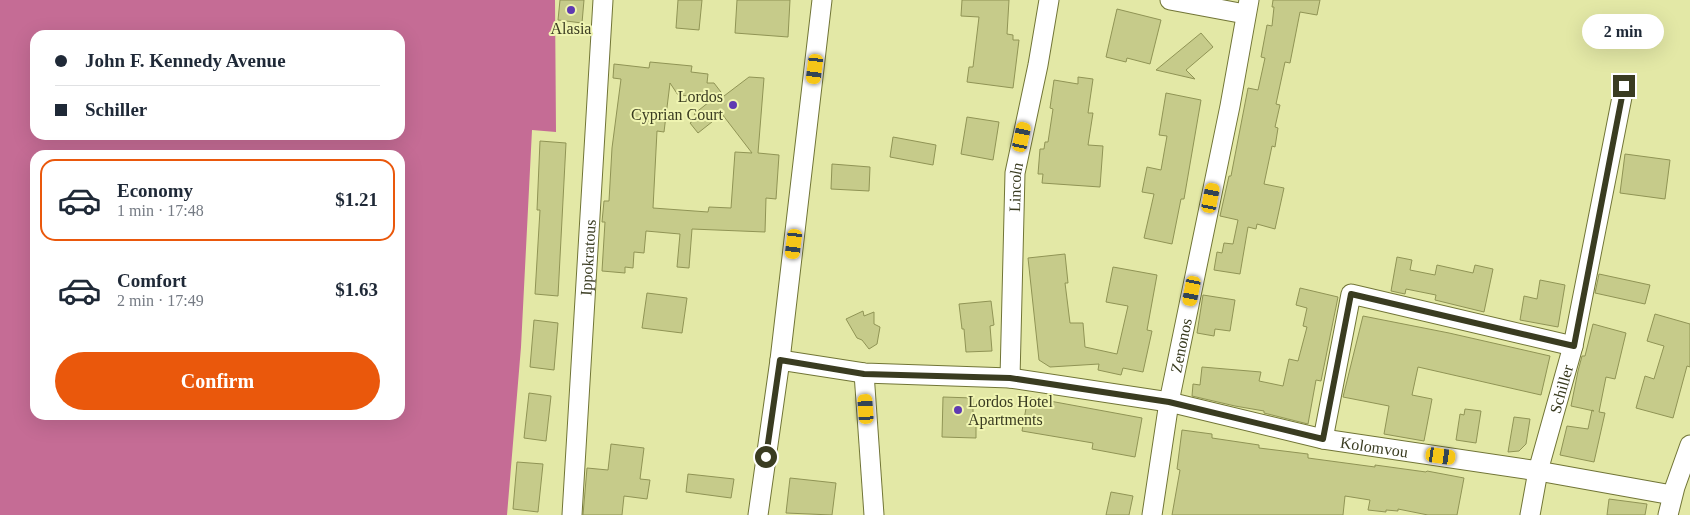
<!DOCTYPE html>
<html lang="en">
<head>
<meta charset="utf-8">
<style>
  :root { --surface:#fff; --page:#f6f6f7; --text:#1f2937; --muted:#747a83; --line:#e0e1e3; --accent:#ea580c }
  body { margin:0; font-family:"Times New Roman",serif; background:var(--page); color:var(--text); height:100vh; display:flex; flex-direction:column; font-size:19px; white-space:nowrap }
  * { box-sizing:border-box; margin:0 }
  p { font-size:16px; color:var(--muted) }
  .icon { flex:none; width:28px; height:28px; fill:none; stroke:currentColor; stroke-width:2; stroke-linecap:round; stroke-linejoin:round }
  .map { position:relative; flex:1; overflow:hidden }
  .panel { position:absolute; left:30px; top:150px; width:375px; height:270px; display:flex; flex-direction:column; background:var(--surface); border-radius:15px; box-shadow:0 5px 20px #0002 }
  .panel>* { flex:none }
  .hud { position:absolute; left:30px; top:30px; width:375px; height:110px; border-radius:15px; box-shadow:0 5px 20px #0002; display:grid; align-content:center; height:110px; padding:0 25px; background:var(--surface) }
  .end { position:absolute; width:22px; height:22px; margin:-11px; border:6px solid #3a3c21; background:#fff; box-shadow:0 0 0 2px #fff }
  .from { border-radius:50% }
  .bubble { position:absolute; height:35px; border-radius:18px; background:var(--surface); box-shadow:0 5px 20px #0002; font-size:16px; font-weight:600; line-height:35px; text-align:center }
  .car { position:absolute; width:15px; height:30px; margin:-15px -8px; border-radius:6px; box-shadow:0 0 4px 1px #0007; background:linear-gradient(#f5c518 24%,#345 0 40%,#f5c518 0 76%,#345 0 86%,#f5c518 0) }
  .hud b { display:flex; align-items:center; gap:18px; height:48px; font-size:19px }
  .hud b+b { border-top:1px solid var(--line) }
  .hud i { width:12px; height:12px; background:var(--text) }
  ul { padding:9px 0 0; list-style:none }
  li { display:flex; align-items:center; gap:15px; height:82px; margin:0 10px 8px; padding:0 15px; border:2px solid transparent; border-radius:15px }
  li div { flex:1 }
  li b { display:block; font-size:19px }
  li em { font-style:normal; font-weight:600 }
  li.on { border-color:var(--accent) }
  li>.icon { width:45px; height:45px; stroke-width:1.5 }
  .action { display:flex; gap:10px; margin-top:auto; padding:10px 25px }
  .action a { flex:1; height:58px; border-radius:30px; background:var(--accent); color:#fff; font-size:20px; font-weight:600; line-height:58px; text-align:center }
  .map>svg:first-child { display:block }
  .water { fill:#c56c95; fill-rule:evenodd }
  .building { fill:#c6cb8a; stroke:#909455; fill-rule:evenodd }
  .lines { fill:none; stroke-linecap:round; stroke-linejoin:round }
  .minor-casing { stroke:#717536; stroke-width:21 }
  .minor { stroke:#fff; stroke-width:19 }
  .route { stroke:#3a3c21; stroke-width:6 }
  .poi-dot { fill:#5f3ab2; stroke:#f0f5b2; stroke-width:2 }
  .labels { text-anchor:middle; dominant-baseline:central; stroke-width:4; stroke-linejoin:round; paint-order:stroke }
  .poi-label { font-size:16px; fill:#3a3c21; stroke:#f0f5b2 }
  .street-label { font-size:16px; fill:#3a3c21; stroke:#f0f5b2 }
</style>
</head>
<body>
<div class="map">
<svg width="1690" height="515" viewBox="0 0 1690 515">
  <rect width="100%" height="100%" fill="#e3e8a6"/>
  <path class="water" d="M 0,0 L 555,0 L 556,132 L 532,130 L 521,347 L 507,515 L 0,515 ZM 35,35 L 400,35 L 400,135 L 35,135 ZM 35,155 L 400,155 L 400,415 L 35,415 Z"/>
  <path class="building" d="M 560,0 L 584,0 L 582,23 L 558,20 Z
    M 678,0 L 702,0 L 699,30 L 676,28 Z
    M 737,0 L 790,0 L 788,37 L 735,33 Z
    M 962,0 L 1009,0 L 1007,34 L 1013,35 L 1013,40 L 1019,40 L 1013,88 L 967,82 L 969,67 L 973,67 L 979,17 L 961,16 Z
    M 1273,0 L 1320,0 L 1317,15 L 1300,12 L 1290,63 L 1285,62 L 1276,104 L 1280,105 L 1275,127 L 1278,128 L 1275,147 L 1272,146 L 1264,184 L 1284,188 L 1275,229 L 1257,224 L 1256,229 L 1248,227 L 1240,274 L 1214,270 L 1217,252 L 1222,253 L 1224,243 L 1233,244 L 1238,220 L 1220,216 L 1229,176 L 1231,176 L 1248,88 L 1258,90 L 1265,58 L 1261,57 L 1267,25 L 1272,26 L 1274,7 L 1272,7 Z
    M 1117,9 L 1161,20 L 1150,64 L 1127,58 L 1126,62 L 1106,57 Z
    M 1201,33 L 1213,47 L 1186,70 L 1195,79 L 1156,70 Z
    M 650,62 L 692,66 L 691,72 L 708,74 L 707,83 L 714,83 L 724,96 L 749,77 L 764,78 L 758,153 L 779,155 L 776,199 L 766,198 L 765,232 L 692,229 L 689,268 L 677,267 L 680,234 L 646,231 L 644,253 L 634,252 L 633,268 L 625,267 L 625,273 L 602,271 L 605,222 L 602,222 L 604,201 L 609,201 L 612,148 L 621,79 L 613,78 L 614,64 L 649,68 ZM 670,83 L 678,95 L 714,98 L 694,114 L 697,118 L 690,123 L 698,133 L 722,114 L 752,153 L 735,152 L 731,208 L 709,207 L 708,212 L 653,208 L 657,131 L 664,132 Z
    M 1078,77 L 1093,79 L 1088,113 L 1093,113 L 1088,145 L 1103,146 L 1100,187 L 1042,183 L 1043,174 L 1038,174 L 1040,149 L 1044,149 L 1045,142 L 1048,142 L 1053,109 L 1050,108 L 1054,80 L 1078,84 Z
    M 1166,93 L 1201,100 L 1184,199 L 1181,199 L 1172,244 L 1144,238 L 1154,194 L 1142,192 L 1147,167 L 1161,170 L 1167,136 L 1159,135 Z
    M 967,117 L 999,122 L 993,160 L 961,154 Z
    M 893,137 L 936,145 L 933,165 L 890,157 Z
    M 540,141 L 566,143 L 558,296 L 535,294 L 540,210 L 537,210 Z
    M 1625,154 L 1670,160 L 1665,199 L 1620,193 Z
    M 832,164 L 870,167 L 869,191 L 831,189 Z
    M 1065,254 L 1068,283 L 1065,283 L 1070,323 L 1083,323 L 1085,347 L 1117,354 L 1128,306 L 1106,302 L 1113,267 L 1157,275 L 1147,330 L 1152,331 L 1143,372 L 1123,368 L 1121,375 L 1098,370 L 1099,364 L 1050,367 L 1039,360 L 1028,258 Z
    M 1397,257 L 1412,260 L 1410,270 L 1435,275 L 1437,265 L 1473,273 L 1475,265 L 1493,269 L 1484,312 L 1435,300 L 1436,295 L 1406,289 L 1405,294 L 1391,291 Z
    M 1599,274 L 1650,285 L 1645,304 L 1595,293 Z
    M 1540,280 L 1565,285 L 1558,327 L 1520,320 L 1524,296 L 1537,299 Z
    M 1300,288 L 1338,297 L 1321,381 L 1316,380 L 1308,424 L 1264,413 L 1264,411 L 1235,406 L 1192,396 L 1193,384 L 1200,385 L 1202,367 L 1261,372 L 1259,381 L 1283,386 L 1289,359 L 1298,361 L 1307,327 L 1303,326 L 1307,308 L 1296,305 Z
    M 647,293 L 687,298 L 682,333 L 642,328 Z
    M 1203,295 L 1235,300 L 1230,331 L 1215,329 L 1214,336 L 1197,333 Z
    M 991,301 L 994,325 L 990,326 L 992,351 L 966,352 L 964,329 L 962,329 L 959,304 Z
    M 863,311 L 864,316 L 874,312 L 874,324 L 880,327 L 877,344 L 869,349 L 862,340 L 857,338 L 846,319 Z
    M 1655,314 L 1690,324 L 1690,367 L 1687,366 L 1673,418 L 1636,408 L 1645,376 L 1654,379 L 1664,346 L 1647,341 Z
    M 1363,316 L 1449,333 L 1550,356 L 1541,395 L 1418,367 L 1412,395 L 1432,399 L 1424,441 L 1384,434 L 1389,406 L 1343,397 Z
    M 534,320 L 558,323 L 554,370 L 530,367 Z
    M 1593,324 L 1626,333 L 1615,379 L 1606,377 L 1599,412 L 1605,413 L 1594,462 L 1560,455 L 1567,426 L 1588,429 L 1592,410 L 1594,411 L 1571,406 L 1578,371 L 1582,356 L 1585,356 Z
    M 529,393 L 551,396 L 546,441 L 524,438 Z
    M 943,397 L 973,398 L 973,423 L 976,423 L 976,438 L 942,437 Z
    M 1028,397 L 1142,418 L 1135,457 L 1092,449 L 1093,443 L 1022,431 Z
    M 1465,409 L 1481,411 L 1476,443 L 1456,440 L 1460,414 L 1464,415 Z
    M 1514,417 L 1530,419 L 1526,444 L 1519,451 L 1508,452 Z
    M 1182,430 L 1212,434 L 1212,438 L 1259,445 L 1259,448 L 1308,454 L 1308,458 L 1375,467 L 1375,465 L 1426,472 L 1427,471 L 1464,478 L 1457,515 L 1428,515 L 1398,509 L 1398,511 L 1386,510 L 1386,512 L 1368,510 L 1370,500 L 1345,496 L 1343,515 L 1172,515 L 1180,470 L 1177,469 Z
    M 611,444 L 644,448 L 640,479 L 650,480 L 647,499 L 624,496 L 622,515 L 583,515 L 587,468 L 608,470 Z
    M 517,462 L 543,464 L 538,512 L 513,509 Z
    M 688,474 L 734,479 L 731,498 L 686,492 Z
    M 790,478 L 836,483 L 832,515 L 786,513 Z
    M 1111,492 L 1133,496 L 1129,515 L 1106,515 Z
    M 1609,499 L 1647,504 L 1645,515 L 1607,515 Z"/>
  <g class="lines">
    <defs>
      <g id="minor">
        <path d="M 1170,0 L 1245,14"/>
        <path id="s1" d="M 780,360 L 864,373 L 1010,378 L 1169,402 L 1323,439 L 1538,471 L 1672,495"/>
        <path d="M 864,373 L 874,515"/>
        <path id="s2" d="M 1010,378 L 1015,173 L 1038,65 L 1049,0"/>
        <path d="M 1323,439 L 1351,294 L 1573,346"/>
        <path id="s3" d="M 572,515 L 603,0"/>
        <path d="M 758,515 L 780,360 L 822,0"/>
        <path id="s4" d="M 1152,515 L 1169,402 L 1230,106 L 1249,0"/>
        <path id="s5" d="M 1530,515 L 1538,471 L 1573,346 L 1624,87"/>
        <path d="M 1668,515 L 1675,487 L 1690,445"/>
      </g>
    </defs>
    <use href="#minor" class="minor-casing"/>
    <use href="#minor" class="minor"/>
  </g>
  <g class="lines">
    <path class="route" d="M 766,457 L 780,360 L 864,374 L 1010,378 L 1169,402 L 1323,439 L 1351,294 L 1574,346 L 1624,86"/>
  </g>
  <g class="poi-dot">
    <circle cx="571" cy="10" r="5"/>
    <circle cx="733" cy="105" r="5"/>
    <circle cx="958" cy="410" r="5"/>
  </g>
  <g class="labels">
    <g class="poi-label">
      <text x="571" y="28">Alasia</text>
      <text x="723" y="96" text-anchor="end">Lordos<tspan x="723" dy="18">Cyprian Court</tspan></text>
      <text x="968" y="401" text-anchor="start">Lordos Hotel<tspan x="968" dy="18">Apartments</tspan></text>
    </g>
    <g class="street-label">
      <text stroke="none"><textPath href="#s2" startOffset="191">Lincoln</textPath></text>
      <text stroke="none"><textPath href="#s3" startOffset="258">Ippokratous</textPath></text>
      <text stroke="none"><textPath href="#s4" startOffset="172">Zenonos</textPath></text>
      <text stroke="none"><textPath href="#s5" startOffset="130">Schiller</textPath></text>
      <text stroke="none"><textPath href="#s1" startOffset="602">Kolomvou</textPath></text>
    </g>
  </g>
</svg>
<i class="end from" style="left:766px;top:457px"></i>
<i class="end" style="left:1624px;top:86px"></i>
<div class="bubble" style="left:1582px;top:14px;width:82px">2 min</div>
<i class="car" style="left:815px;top:69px;rotate:187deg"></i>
<i class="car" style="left:1022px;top:137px;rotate:12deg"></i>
<i class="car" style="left:1211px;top:198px;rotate:11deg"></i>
<i class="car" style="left:794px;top:244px;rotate:187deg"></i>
<i class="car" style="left:1192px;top:291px;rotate:191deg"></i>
<i class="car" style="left:866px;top:409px;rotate:356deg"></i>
<i class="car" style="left:1441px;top:456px;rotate:98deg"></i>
<div class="hud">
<b><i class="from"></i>John F. Kennedy Avenue</b>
<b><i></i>Schiller</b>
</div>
<section class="panel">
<ul>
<li class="on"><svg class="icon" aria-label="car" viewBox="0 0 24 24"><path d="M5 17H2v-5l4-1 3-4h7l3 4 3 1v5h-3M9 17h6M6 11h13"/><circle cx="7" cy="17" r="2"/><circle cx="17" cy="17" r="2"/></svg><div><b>Economy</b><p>1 min · 17:48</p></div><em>$1.21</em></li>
<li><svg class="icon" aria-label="car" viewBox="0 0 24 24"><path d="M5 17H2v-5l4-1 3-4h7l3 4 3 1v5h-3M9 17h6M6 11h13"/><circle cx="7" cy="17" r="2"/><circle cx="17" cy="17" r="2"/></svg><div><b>Comfort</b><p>2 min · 17:49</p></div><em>$1.63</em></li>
</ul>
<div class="action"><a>Confirm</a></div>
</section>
</div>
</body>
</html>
